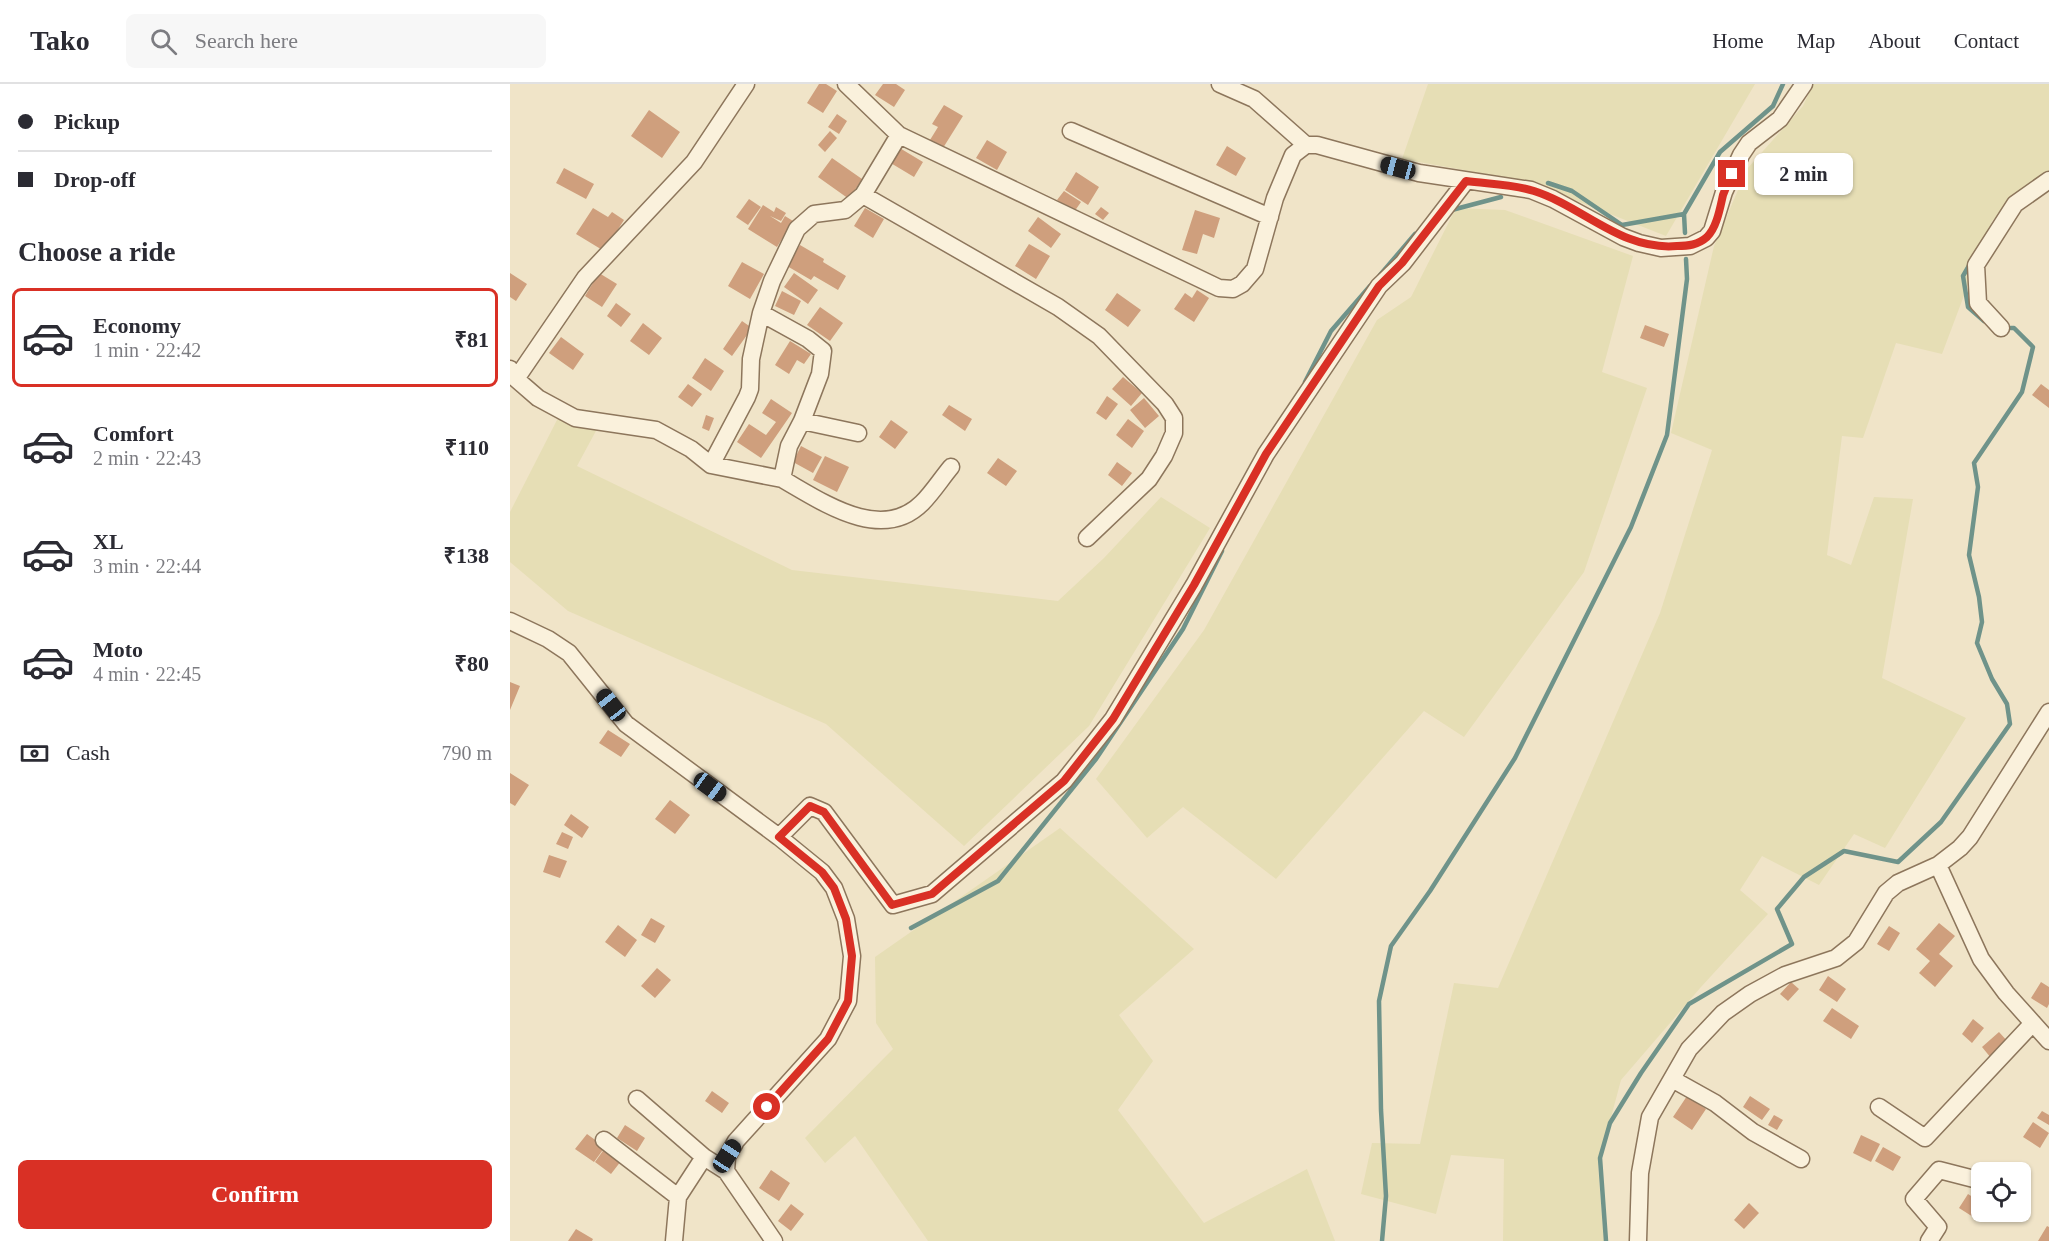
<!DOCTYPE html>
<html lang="en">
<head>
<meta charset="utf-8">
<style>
  :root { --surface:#fff; --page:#f7f7f7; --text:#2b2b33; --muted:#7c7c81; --line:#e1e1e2; --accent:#d93025 }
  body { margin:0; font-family:Georgia,serif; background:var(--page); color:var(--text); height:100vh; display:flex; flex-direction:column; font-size:22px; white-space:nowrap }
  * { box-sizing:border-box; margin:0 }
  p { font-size:20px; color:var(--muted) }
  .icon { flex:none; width:33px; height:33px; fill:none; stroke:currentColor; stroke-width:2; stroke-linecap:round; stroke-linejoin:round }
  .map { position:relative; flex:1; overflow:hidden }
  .panel { display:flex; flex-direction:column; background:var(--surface); width:510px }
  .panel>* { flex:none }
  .top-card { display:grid; align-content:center; height:132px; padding:0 18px; background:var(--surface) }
  .fabs { position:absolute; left:1461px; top:1078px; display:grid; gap:12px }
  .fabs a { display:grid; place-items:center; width:60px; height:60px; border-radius:9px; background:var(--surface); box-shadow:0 2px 4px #0004; font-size:30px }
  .end { position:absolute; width:27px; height:27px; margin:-14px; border:8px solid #d93025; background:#fff; box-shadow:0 0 0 3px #fff }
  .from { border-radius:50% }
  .bubble { position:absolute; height:42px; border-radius:9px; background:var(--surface); box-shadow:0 2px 4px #0004; font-size:20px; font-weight:700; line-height:42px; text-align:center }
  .car { position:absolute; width:18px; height:36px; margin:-18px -9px; border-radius:8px; box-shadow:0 0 4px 2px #0007; background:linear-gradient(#222 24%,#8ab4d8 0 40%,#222 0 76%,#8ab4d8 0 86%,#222 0) }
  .top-card b { display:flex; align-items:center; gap:21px; height:57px; font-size:22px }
  .top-card b+b { border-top:2px solid var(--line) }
  .top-card i { width:15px; height:15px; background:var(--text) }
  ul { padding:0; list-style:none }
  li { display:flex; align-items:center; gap:18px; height:99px; margin:0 12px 9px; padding:0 6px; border:3px solid transparent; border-radius:9px }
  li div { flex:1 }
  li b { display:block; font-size:22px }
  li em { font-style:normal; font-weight:700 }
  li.selected { border-color:var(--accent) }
  li>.icon { width:54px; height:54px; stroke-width:1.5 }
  h2 { padding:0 18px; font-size:27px; line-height:72px }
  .pay { display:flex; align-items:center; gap:15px; height:66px; padding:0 18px; font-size:22px }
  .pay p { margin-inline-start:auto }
  .action { display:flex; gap:12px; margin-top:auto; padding:12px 18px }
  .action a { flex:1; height:69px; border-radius:9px; background:var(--accent); color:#fff; font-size:24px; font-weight:700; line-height:69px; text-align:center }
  header { display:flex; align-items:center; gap:36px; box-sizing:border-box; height:84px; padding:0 30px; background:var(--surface); border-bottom:2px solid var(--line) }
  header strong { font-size:28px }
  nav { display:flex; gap:33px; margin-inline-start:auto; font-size:21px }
  .search { width:420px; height:54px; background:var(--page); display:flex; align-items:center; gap:15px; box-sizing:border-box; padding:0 21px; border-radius:9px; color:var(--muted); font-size:22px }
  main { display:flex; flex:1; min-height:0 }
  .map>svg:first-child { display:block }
  .farmland { fill:#e6deb5 }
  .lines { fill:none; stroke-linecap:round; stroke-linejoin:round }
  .stream { stroke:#6f938a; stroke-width:4.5 }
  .building { fill:#cf9f7d }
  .minor-casing { stroke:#8d765c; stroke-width:19 }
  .minor { stroke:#faf1dc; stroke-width:16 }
  .route { stroke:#d93025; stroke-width:8 }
</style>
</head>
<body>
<header>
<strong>Tako</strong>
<div class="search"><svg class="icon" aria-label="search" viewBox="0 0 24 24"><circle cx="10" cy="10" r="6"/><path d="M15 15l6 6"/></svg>Search here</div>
<nav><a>Home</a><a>Map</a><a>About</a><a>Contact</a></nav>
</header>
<main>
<section class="panel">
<div class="top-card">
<b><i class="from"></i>Pickup</b>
<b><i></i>Drop-off</b>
</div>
<h2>Choose a ride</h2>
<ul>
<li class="selected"><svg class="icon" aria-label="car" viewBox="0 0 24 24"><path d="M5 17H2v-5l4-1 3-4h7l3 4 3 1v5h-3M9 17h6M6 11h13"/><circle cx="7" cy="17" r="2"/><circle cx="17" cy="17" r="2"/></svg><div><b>Economy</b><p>1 min · 22:42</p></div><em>₹81</em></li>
<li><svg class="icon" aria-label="car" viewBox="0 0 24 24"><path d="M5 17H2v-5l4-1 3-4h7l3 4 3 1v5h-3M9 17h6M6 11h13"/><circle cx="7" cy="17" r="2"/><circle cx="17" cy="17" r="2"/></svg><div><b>Comfort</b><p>2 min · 22:43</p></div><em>₹110</em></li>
<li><svg class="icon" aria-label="car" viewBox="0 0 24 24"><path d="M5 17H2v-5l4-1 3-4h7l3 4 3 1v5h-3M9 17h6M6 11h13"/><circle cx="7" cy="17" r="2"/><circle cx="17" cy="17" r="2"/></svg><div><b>XL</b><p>3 min · 22:44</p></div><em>₹138</em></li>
<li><svg class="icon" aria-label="car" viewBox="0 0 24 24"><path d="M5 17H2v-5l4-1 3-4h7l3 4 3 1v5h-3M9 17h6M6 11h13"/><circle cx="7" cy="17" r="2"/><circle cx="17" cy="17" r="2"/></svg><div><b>Moto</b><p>4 min · 22:45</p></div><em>₹80</em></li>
</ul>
<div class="pay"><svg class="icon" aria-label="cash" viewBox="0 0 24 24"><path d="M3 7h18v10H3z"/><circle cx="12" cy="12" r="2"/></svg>Cash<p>790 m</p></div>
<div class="action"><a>Confirm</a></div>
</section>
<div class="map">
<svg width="1539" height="1157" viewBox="0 0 1539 1157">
  <rect width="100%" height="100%" fill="#f0e4c8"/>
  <path class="farmland" d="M 918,0 L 1245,0 L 1156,152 L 1016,97 L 892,75 Z
    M 1303,0 L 1539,0 L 1539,86 L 1482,137 L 1432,270 L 1386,259 L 1353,354 L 1332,352 L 1317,471 L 1341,481 L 1364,413 L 1403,415 L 1372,594 L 1456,634 L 1375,764 L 1344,750 L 1309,801 L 1252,772 L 1230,806 L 1258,830 L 1191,903 L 1111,996 L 1088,1082 L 1094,1157 L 993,1157 L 994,1075 L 941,1071 L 926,1130 L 851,1110 L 862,1059 L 910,1060 L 944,899 L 988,904 L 1150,529 L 1202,366 L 1161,349 L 1204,162 L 1237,85 L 1293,22 Z
    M 946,124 L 995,126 L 1123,172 L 1092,288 L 1137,304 L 1074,488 L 954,653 L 914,627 L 766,795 L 673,723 L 637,754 L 586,695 L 694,546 L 867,236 L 901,213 Z
    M 48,334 L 87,345 L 67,382 L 282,486 L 548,517 L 594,474 L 651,413 L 700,444 L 579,642 L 454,762 L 316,640 L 58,527 L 0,478 L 0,428 Z
    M 550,744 L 684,865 L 609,931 L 643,977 L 608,1026 L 694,1139 L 797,1085 L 825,1157 L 418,1157 L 345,1052 L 315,1079 L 295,1054 L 383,965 L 366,939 L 365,873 Z"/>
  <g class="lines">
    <path class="stream" d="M 1038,99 L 1062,107 L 1112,141 L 1174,130
      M 938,127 L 991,113
      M 1175,149 L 1174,130 L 1210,68 L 1263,22 L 1273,0
      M 1460,180 L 1453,192 L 1458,223 L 1474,237
      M 870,191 L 905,150
      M 795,298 L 821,247 L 860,202
      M 401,844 L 488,797 L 586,675 L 673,545 L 712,467
      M 872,1157 L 876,1112 L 871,1026 L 869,917 L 881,862 L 920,807 L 1005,674 L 1121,443 L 1157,351 L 1177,195 L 1176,175
      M 1096,1157 L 1090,1074 L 1100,1039 L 1131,989 L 1179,920 L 1282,860 L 1267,825 L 1294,793 L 1334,767 L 1388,778 L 1431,738 L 1500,640 L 1497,620 L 1482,595 L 1467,559 L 1472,538 L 1469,513 L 1459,471 L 1468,403 L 1464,379 L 1512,308 L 1523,263 L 1504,244 L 1495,244"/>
  </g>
  <path class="building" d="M 309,0 L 316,0 L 327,7 L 313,29 L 297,19 Z
    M 373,0 L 386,0 L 395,6 L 384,23 L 365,11 Z
    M 434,21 L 453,32 L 433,64 L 420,56 L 428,43 L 422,40 Z
    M 139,26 L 170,48 L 152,74 L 121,52 Z
    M 327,30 L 337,37 L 329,50 L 318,43 Z
    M 320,47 L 327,54 L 315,68 L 308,61 Z
    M 477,56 L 497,68 L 487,86 L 466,74 Z
    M 717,62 L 736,74 L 726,92 L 706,81 Z
    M 388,63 L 413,78 L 404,93 L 379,78 Z
    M 322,74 L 352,95 L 339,115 L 308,93 Z
    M 54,84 L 84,100 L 76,115 L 46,99 Z
    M 566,88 L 589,103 L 578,121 L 555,106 Z
    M 554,107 L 571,118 L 564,128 L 547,116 Z
    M 239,115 L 251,123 L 238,141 L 226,133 Z
    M 253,121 L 264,128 L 266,123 L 276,129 L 271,137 L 260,132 L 271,139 L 275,132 L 283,137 L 267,163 L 238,145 Z
    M 591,123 L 599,129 L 593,136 L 585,130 Z
    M 83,124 L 98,133 L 102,128 L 114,136 L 94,167 L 66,150 Z
    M 355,124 L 374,135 L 363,154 L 344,142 Z
    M 685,126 L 710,134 L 704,154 L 693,150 L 687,170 L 672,166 Z
    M 528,133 L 551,150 L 541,164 L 518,147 Z
    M 519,160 L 540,172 L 526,195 L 505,182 Z
    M 290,161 L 314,175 L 313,178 L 336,192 L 328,206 L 304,192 L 301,196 L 277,182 Z
    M 232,178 L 254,190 L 240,215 L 218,202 Z
    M 0,189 L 17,200 L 6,217 L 0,213 Z
    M 89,189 L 107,200 L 92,223 L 75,212 Z
    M 284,189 L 308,206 L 298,220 L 274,203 Z
    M 687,206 L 699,214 L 684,238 L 664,225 L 675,209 L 682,214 Z
    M 272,207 L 291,217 L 284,231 L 265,222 Z
    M 607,209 L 631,226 L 618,243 L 595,226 Z
    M 106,219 L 121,230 L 111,243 L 97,232 Z
    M 310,223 L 333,239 L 320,257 L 297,241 Z
    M 232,237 L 242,244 L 222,272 L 213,265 Z
    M 133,239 L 152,254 L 139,271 L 120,257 Z
    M 1135,241 L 1159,250 L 1154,263 L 1130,254 Z
    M 51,253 L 74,270 L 63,286 L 39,269 Z
    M 280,257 L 301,270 L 294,280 L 287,276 L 279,290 L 265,281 Z
    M 195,274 L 214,287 L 201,307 L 182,294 Z
    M 613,293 L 632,309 L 621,322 L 602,305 Z
    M 178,300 L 192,310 L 182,323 L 168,313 Z
    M 1531,300 L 1539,306 L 1539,324 L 1522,311 Z
    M 597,312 L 608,320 L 596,336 L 586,329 Z
    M 634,314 L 649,332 L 635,344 L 620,326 Z
    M 261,315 L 282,329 L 251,374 L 227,358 L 239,340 L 256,351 L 266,338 L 252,329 Z
    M 439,321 L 462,335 L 455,347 L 432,331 Z
    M 196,331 L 204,334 L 199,347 L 192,344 Z
    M 618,335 L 634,347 L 622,364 L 606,351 Z
    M 381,336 L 398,348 L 385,365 L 369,353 Z
    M 291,362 L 312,373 L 303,389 L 283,378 Z
    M 315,372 L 339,383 L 327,408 L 303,396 Z
    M 488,374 L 507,387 L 496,402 L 477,389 Z
    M 607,378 L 622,389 L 612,402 L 598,391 Z
    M 0,598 L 10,602 L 0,626 Z
    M 98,646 L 120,660 L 111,673 L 89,659 Z
    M 0,689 L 19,701 L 5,722 L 0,719 Z
    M 160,716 L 180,731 L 165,750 L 145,735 Z
    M 61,730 L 79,743 L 72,754 L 54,741 Z
    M 52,748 L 63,753 L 58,765 L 46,760 Z
    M 39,771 L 57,777 L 50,794 L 33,788 Z
    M 141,834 L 155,842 L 145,859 L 131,851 Z
    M 1429,839 L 1445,852 L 1429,870 L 1443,882 L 1425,903 L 1409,889 L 1420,877 L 1406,865 Z
    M 108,841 L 127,856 L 115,873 L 95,858 Z
    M 1379,842 L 1390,849 L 1379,867 L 1367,860 Z
    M 147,884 L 161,896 L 145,914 L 131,902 Z
    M 1318,892 L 1336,905 L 1327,918 L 1309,906 Z
    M 1281,898 L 1289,905 L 1278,917 L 1270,910 Z
    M 1531,898 L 1539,903 L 1539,920 L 1537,924 L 1521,914 Z
    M 1322,924 L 1349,942 L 1341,955 L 1313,937 Z
    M 1463,935 L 1474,944 L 1462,959 L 1452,950 Z
    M 1489,948 L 1499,959 L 1481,974 L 1472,963 Z
    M 202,1007 L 219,1019 L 212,1029 L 195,1017 Z
    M 1177,1012 L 1196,1025 L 1182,1046 L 1163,1033 Z
    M 1240,1012 L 1260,1025 L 1252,1036 L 1233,1023 Z
    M 1532,1027 L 1539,1031 L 1539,1041 L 1527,1034 Z
    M 1264,1031 L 1273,1036 L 1267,1046 L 1258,1041 Z
    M 1523,1038 L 1539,1049 L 1530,1064 L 1513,1053 Z
    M 115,1041 L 135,1054 L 127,1067 L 107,1054 Z
    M 77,1050 L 95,1063 L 84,1078 L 65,1065 Z
    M 1351,1051 L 1370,1060 L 1361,1078 L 1343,1069 Z
    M 1373,1063 L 1391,1073 L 1383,1087 L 1365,1077 Z
    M 95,1064 L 111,1077 L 101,1090 L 85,1078 Z
    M 261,1086 L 280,1099 L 269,1117 L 249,1104 Z
    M 1458,1110 L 1472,1119 L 1472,1128 L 1477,1128 L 1471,1138 L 1449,1124 Z
    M 1239,1119 L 1249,1129 L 1234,1145 L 1224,1136 Z
    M 281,1120 L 294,1130 L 281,1147 L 268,1137 Z
    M 1537,1142 L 1539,1143 L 1539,1157 L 1528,1157 Z
    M 66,1145 L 83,1155 L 82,1157 L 58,1157 Z"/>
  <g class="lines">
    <defs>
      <path id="minor" d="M 336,0 L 389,51 L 709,204 L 723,205 L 732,200 L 745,185 L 765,114 L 783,71 L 796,61 L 807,61 L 909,89 L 1021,106 L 1043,115 L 1113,153 L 1129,159 L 1151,164 L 1180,162 L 1196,154 L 1202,147 L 1214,108 L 1231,71 L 1239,59 L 1270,35 L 1294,0
        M 710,0 L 744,15 L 796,61
        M 561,47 L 760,133
        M 389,51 L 353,111 L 335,126 L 304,130 L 287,145 L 262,197 L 251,229 L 298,255 L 313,267 L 310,290 L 292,337 L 279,362 L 272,395 C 311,417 371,460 412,419 C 423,408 431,395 441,383
        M 353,111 L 548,223 L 589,252 L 655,320 L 664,334 L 664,349 L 654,372 L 639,395 L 577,454
        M 1491,244 L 1468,219 L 1466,181 L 1505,120 L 1539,96
        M 0,285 L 6,295 L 28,314 L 65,334 L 146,346 L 181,365 L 201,381 L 272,395
        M 6,295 L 75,194 L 184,78 L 236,0
        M 292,337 L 348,349
        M 201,381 L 237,313 L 240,305 L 241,275 L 251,229
        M 0,537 L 38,555 L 59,569 L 116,640 L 269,753 L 312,788 L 324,804 L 336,835 L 342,872 L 338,917 L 318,955 L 226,1057 L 217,1073 L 216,1087 L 264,1157
        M 269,753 L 300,722 L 314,728 L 383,821 L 422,810 L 554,697 L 603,635 L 684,501 L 756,370 L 869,202 L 893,179 L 956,97
        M 1428,781 L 1471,875 L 1496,909 L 1539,957
        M 1162,995 L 1205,1019 L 1243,1048 L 1291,1075
        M 127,1015 L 194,1073 L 216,1087
        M 1369,1023 L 1415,1054 L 1523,939
        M 94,1056 L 168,1113
        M 164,1157 L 168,1113 L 194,1073
        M 1128,1157 L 1130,1089 L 1140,1033 L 1179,965 L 1213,929 L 1240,910 L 1275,891 L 1326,874 L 1346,858 L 1376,809 L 1388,799 L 1428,781 L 1450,764 L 1460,753 L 1539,628
        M 1419,1157 L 1428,1143 L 1404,1115 L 1429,1086 L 1464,1095"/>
    </defs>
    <use href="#minor" class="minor-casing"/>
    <use href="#minor" class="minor"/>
  </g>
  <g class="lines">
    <path class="route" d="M 257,1023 L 318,955 L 338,917 L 342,872 L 336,835 L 324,804 L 312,788 L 269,753 L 300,722 L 314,728 L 382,821 L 422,810 L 554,697 L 603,635 L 684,501 L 756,370 L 869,202 L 892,179 L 956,97 C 978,100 1003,100 1024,107 C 1074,123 1111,167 1167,162 C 1178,162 1188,161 1197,153 C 1207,143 1210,124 1213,111 C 1216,103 1219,96 1222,90"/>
  </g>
</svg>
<div class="fabs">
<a><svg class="icon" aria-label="locate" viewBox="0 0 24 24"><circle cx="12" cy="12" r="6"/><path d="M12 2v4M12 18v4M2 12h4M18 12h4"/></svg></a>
</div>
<i class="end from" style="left:257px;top:1023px"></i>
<i class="end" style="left:1222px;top:90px"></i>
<div class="bubble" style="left:1244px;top:69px;width:99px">2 min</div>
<i class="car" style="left:888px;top:84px;rotate:285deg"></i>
<i class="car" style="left:101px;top:621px;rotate:322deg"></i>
<i class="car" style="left:200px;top:703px;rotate:126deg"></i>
<i class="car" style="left:217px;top:1072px;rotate:33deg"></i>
</div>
</main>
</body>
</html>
